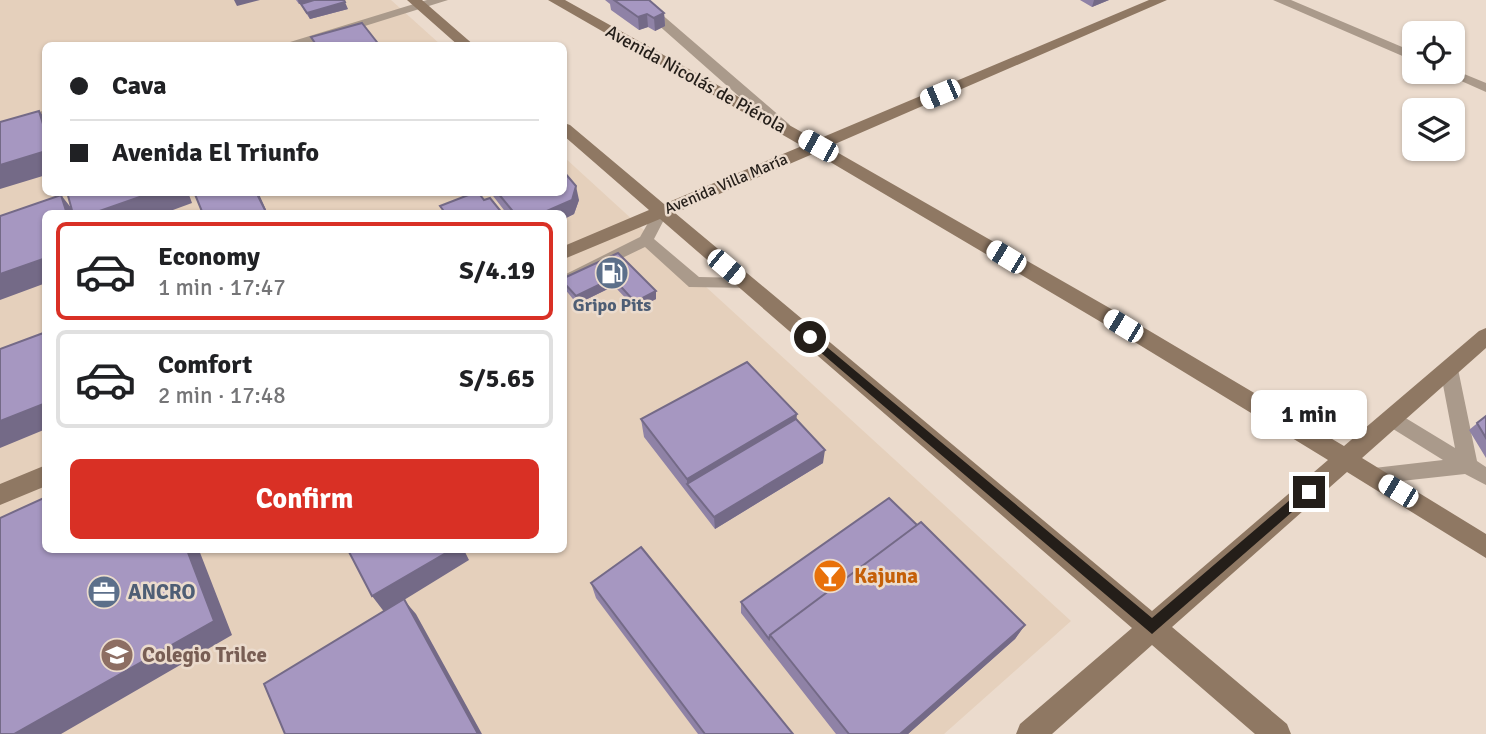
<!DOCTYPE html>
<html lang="en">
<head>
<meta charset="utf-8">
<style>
  :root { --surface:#fff; --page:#f2f2f2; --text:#202124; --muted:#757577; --line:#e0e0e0; --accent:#d93025 }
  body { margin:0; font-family:Signika,sans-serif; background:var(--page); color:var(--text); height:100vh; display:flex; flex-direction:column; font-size:26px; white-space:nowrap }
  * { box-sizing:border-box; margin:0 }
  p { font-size:23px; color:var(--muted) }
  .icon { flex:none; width:38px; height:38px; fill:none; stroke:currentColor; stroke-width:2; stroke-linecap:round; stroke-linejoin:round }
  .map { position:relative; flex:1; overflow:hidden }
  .drawer { position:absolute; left:42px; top:210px; width:525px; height:343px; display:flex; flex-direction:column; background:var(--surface); border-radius:10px; box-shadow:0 2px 5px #0004 }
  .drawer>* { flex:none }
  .top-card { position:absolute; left:42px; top:42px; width:525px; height:154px; border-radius:10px; box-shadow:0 2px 5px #0004; display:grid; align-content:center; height:154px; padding:0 28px; background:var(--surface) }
  .fabs { position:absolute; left:1402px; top:21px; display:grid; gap:14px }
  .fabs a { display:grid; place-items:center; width:63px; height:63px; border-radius:10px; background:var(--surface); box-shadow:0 2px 5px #0004; font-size:35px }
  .end { position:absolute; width:32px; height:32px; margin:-16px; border:9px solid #241e19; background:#fff; box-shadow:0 0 0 4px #fff }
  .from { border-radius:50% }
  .bubble { position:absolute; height:49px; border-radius:10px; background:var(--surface); box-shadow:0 2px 5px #0004; font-size:23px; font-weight:700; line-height:49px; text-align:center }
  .car { position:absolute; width:21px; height:42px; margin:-21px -10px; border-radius:9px; box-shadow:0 0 5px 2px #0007; background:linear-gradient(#fff 24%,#345 0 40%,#fff 0 76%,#345 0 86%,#fff 0) }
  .top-card b { display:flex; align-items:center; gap:24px; height:66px; font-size:26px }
  .top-card b+b { border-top:2px solid var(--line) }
  .top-card i { width:18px; height:18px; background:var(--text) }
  ul { padding:12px 0 0; list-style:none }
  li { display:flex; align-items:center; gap:21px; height:98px; margin:0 14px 10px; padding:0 14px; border:4px solid var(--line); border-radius:10px }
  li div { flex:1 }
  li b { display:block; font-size:26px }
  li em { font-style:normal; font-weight:700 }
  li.current { border-color:var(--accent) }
  li>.icon { width:63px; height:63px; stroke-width:1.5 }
  .cta { display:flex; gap:14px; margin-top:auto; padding:14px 28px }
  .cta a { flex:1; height:80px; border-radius:10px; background:var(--accent); color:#fff; font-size:28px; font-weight:700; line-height:80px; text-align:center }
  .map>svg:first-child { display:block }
  .built { fill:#e5d0bc; fill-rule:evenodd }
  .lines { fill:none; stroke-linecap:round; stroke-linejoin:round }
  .lane { fill:#aa9a8b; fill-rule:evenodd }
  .street { fill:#aa9a8b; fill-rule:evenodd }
  .secondary { fill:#8f7863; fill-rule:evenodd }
  .wall { fill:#8f82a6 }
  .shaded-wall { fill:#746a87 }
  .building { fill:#a697c1; stroke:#746a87; stroke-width:2 }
  .route { fill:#241e19 }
  .labels { text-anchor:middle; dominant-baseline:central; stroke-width:5; stroke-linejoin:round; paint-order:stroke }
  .far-street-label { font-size:16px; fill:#241e19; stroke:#ebdbcd }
  .street-label { font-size:18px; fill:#241e19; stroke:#ebdbcd }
  .service-label { font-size:18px; font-weight:bold; fill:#4e5e75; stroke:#ebdbcd }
  .near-food-label { font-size:21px; font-weight:bold; fill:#c56008; stroke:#ebdbcd; text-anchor:start }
  .near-service-label { font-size:21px; font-weight:bold; fill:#4e5e75; stroke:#ebdbcd; text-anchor:start }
  .near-education-label { font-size:21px; font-weight:bold; fill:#785e54; stroke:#ebdbcd; text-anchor:start }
</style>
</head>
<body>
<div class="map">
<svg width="1486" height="734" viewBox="0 0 1486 734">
  <rect width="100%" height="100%" fill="#ebdbcd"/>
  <path class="built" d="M 0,0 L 391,0 L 441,45 L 46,46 L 46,192 L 564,192 L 564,157 L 1071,621 L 944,734 L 0,734 ZM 46,214 L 564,214 L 564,550 L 46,550 Z"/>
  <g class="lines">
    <path class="lane" d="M 661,207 L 668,212 L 654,239 L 699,277 L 747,278 L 755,284 L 753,288 L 689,287 L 645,247 L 564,286 L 564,275 L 640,237 L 656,209 Z
      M 1449,362 L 1455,364 L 1458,369 L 1477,461 L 1486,467 L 1486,485 L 1465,474 L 1374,484 L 1367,482 L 1364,476 L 1367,470 L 1374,468 L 1443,460 L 1385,424 L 1383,419 L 1385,414 L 1392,412 L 1399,414 L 1455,448 L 1440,369 L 1443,364 Z"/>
    <path class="street" d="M 427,0 L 448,0 L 301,46 L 277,46 Z
      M 630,0 L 645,0 L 789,124 L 791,127 L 789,130 L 777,130 Z
      M 1273,0 L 1291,0 L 1414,52 L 1414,61 Z
      M 1452,69 L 1486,83 L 1486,92 L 1441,72 L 1452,72 Z
      M 46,110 L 46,120 L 0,133 L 0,123 Z"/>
    <path class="secondary" d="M 407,0 L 422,0 L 475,46 L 459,46 Z
      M 548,0 L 565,0 L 816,140 L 1149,0 L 1167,0 L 828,147 L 1148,330 L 1344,446 L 1479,331 L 1486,328 L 1486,348 L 1362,458 L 1486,534 L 1486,558 L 1347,472 L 1172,627 L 1287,724 L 1291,734 L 1255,734 L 1152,645 L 1052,734 L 1016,734 L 1020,724 L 1132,628 L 660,219 L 564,259 L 564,246 L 649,210 L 564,136 L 564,123 L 570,125 L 664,204 L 802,146 ZM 815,153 L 1133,341 L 1328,460 L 1152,611 L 675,213 Z
      M 46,465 L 46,486 L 0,505 L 0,484 Z"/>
  </g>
  <path class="wall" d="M 296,0 L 314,0 L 348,9 L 310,19 L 304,10 L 301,4 L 299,4 Z
    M 605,0 L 649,0 L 664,13 L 665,26 L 655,31 L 648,27 L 639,30 L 611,10 L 610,4 Z
    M 1080,0 L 1109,0 L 1092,7 Z
    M 490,192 L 564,192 L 579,200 L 574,214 L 564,219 L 564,214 L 507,214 Z
    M 618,253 L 656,299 L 636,309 L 614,286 L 577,304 L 564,288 L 564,278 Z
    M 1486,416 L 1486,458 L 1469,430 Z
    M 641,419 L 796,419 L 823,463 L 715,529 L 644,437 Z
    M 917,525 L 1025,625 L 1015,639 L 908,734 L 836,734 L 741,613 L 741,602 Z
    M 591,583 L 793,734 L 698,734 L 596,598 Z"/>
  <path class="shaded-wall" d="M 234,0 L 260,0 L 237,6 Z
    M 298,0 L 314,0 L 299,4 Z
    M 1094,0 L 1109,0 L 1092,7 Z
    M 345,2 L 348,9 L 310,19 L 307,13 Z
    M 664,13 L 665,26 L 655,31 L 654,18 Z
    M 647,14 L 648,27 L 639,30 L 638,17 Z
    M 39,111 L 46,119 L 46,134 Z
    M 46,151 L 46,175 L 0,189 L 0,165 Z
    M 576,186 L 579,200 L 574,214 L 564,219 L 564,214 L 540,214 Z
    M 154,192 L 188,192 L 192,203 L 162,214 L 91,214 Z
    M 256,192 L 258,192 L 268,214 L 267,214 Z
    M 61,195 L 76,214 L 67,214 Z
    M 46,258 L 46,283 L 0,300 L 0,274 Z
    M 613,278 L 614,286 L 577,304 L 576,296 Z
    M 656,291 L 656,299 L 636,309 L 635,302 Z
    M 46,403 L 46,429 L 0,448 L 0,421 Z
    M 797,414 L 795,432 L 687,484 L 687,479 Z
    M 825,450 L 823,463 L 715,529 L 714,517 Z
    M 187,550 L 199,550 L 232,635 L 61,734 L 14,734 Z
    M 451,550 L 464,550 L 469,560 L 404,600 L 416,614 L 482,734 L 478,734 L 372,596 Z
    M 1025,625 L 1015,639 L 908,734 L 900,734 Z"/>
  <path class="building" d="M 314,0 L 344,0 L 345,2 L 307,13 L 301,4 Z
    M 614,0 L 649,0 L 664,13 L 654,18 L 647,14 L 638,17 Z
    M 362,23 L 380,46 L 317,46 L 311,37 Z
    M 39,111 L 46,134 L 46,151 L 0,165 L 0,122 Z
    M 564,172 L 576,186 L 572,200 L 540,214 L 515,214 L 497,192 L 564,192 Z
    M 67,192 L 154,192 L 91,214 L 73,214 Z
    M 194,192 L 256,192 L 267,214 L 203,214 Z
    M 476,192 L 478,192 L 484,200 L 490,198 L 503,214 L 446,214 L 440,206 Z
    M 61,195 L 67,214 L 46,214 L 46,258 L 0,274 L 0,216 Z
    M 618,253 L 656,291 L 635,302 L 613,278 L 576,296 L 564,283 L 564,278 Z
    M 46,332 L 46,403 L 0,421 L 0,349 Z
    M 747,362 L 797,414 L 687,479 L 641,419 Z
    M 1486,416 L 1486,438 L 1477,423 Z
    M 796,419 L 825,450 L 714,517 L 687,484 Z
    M 46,497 L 46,550 L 187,550 L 214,621 L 14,734 L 0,734 L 0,518 Z
    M 889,498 L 917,525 L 770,635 L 769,639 L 741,602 Z
    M 921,522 L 1025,625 L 900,734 L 849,734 L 770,635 Z
    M 641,547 L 793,734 L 705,734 L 591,583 Z
    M 348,550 L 451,550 L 372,596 Z
    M 404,599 L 478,734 L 285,734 L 264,684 Z"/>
  <path class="route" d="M 810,333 L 1152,618 L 1304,488 L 1314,488 L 1315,492 L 1152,634 L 806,340 L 806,334 Z"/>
  <defs>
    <symbol id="fuel-disc" viewBox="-11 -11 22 22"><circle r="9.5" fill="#5c6f8a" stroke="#ebdbcd"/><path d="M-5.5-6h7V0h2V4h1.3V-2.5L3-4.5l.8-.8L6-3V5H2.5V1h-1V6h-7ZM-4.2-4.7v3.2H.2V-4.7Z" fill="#fff"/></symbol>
    <symbol id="bar-disc" viewBox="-11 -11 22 22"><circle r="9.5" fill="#e8710a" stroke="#ebdbcd"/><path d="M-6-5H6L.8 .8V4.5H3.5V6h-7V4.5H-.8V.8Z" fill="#fff"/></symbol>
    <symbol id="office-disc" viewBox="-11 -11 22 22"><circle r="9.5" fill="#5c6f8a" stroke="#ebdbcd"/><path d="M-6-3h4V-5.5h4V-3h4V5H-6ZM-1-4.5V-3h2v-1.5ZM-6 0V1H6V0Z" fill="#fff"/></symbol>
    <symbol id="school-disc" viewBox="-11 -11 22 22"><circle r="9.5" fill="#8d6e63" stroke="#ebdbcd"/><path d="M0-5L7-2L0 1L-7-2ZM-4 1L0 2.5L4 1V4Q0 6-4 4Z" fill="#fff"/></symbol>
  </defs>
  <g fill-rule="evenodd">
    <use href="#fuel-disc" x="593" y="254" width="38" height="38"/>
    <use href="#bar-disc" x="811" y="557" width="38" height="38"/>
    <use href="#office-disc" x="85" y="573" width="38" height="38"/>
    <use href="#school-disc" x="98" y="636" width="38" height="38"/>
  </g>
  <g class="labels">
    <g class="far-street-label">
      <text transform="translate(726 184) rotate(-23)">Avenida Villa María</text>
    </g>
    <g class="street-label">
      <text transform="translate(696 79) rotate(29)">Avenida Nicolás de Piérola</text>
    </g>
    <g class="service-label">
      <text x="612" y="305">Gripo Pits</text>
    </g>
    <g class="near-food-label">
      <text x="854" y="576">Kajuna</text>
    </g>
    <g class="near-service-label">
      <text x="128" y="592">ANCRO</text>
    </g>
    <g class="near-education-label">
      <text x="142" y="655">Colegio Trilce</text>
    </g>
  </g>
</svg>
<div class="fabs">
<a><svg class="icon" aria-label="locate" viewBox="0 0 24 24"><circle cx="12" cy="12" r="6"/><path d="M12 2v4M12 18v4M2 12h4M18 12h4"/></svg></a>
<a><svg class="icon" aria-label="layers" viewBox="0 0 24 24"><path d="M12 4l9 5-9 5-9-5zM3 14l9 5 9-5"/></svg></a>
</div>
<i class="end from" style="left:810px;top:337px"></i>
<i class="end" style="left:1309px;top:492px"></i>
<div class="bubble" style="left:1251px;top:390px;width:116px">1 min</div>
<i class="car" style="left:940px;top:94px;rotate:247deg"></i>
<i class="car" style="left:818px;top:146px;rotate:299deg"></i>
<i class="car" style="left:1006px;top:257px;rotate:301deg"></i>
<i class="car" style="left:726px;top:267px;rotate:130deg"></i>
<i class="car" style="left:1123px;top:326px;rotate:301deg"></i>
<i class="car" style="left:1398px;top:491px;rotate:301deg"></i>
<div class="top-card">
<b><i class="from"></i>Cava</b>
<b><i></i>Avenida El Triunfo</b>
</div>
<section class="drawer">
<ul>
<li class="current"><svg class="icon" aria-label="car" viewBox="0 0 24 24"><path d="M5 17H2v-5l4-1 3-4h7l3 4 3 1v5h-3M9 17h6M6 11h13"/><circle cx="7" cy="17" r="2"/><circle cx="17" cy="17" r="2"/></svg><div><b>Economy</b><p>1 min · 17:47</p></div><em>S/4.19</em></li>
<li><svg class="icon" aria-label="car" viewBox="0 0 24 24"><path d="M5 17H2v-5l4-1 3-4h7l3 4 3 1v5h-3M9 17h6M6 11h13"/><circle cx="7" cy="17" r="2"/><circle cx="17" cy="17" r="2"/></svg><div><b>Comfort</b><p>2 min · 17:48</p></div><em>S/5.65</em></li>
</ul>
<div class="cta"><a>Confirm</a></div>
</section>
</div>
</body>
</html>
